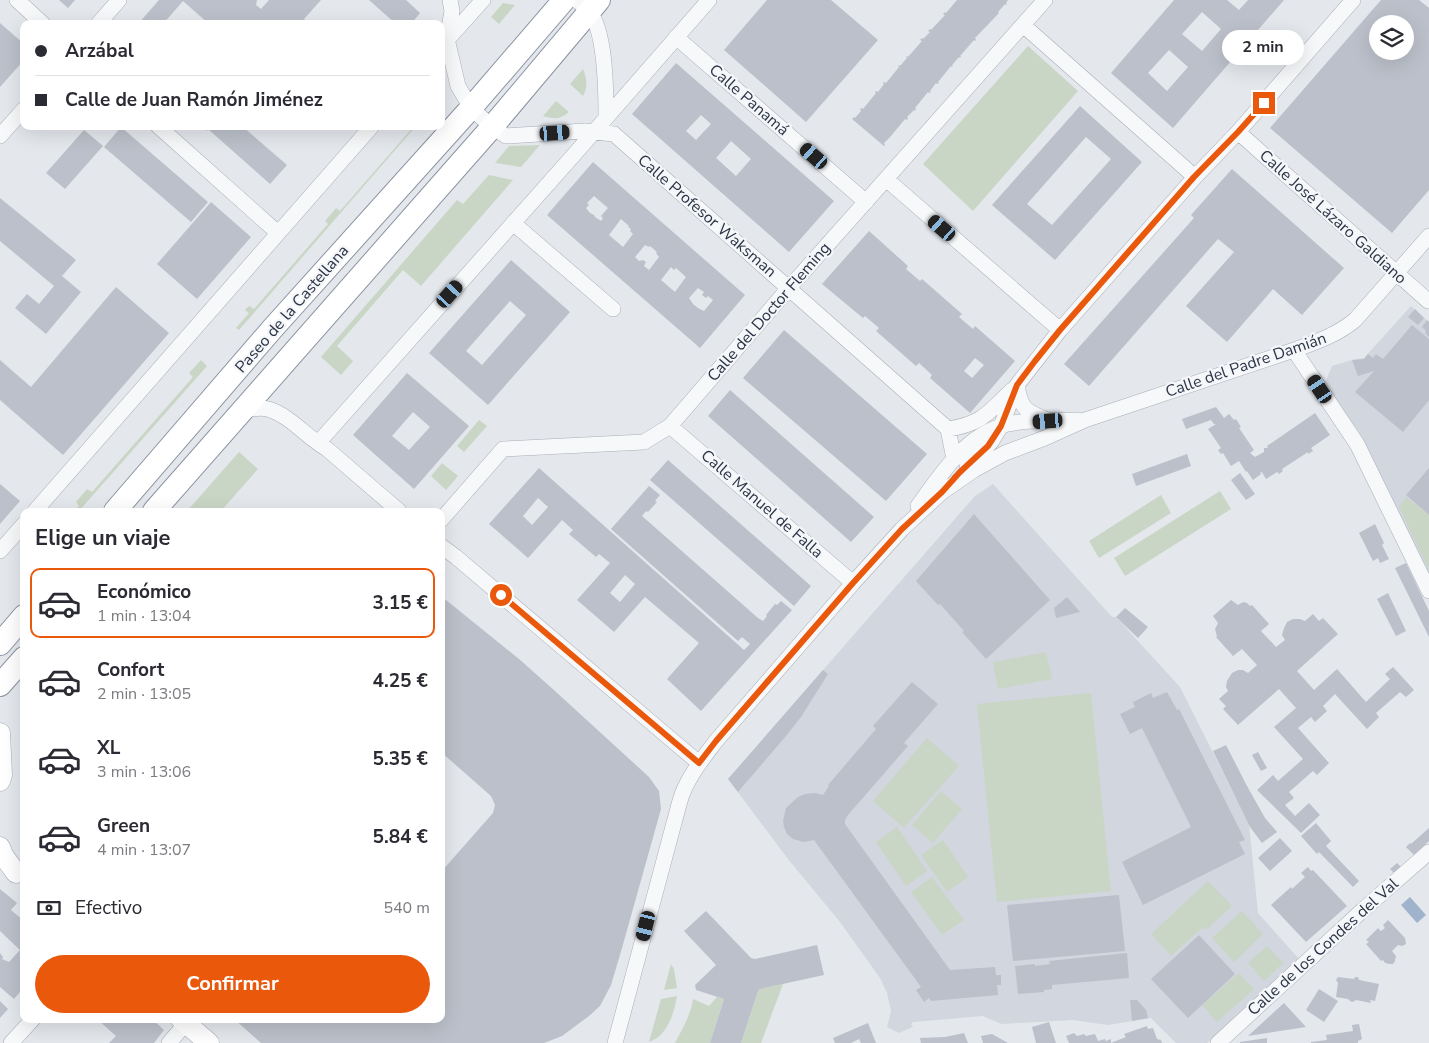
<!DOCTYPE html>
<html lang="es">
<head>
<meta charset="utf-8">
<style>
  :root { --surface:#fff; --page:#f7f7f7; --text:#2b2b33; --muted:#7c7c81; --line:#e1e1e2; --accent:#ea580c }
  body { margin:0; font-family:"Nunito Sans",sans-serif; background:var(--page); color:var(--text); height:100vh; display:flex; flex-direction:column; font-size:19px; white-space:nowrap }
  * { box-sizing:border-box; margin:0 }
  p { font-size:16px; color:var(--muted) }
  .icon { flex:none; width:28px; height:28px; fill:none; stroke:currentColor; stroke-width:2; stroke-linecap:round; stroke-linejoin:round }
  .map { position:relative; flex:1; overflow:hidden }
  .panel { position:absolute; left:20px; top:508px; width:425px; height:515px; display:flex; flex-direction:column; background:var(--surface); border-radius:10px; box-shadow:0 5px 20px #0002 }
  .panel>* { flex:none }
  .hud { position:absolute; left:20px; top:20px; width:425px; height:110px; border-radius:10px; box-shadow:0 5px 20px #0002; display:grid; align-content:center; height:110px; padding:0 15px; background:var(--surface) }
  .tools { position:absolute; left:1369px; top:15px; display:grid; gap:10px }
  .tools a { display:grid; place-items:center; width:45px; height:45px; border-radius:50%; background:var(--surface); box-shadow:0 5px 20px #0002; font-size:25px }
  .end { position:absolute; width:22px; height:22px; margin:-11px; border:6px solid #ea580c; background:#fff; box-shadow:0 0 0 2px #fff }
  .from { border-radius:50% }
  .bubble { position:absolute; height:35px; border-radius:18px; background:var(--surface); box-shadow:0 5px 20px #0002; font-size:16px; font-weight:700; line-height:35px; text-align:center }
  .car { position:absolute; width:15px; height:30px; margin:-15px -8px; border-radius:6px; box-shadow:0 0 4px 1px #0007; background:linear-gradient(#222 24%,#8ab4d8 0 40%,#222 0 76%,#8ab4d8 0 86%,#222 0) }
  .hud b { display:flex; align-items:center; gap:18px; height:48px; font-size:19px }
  .hud b+b { border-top:1px solid var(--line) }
  .hud i { width:12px; height:12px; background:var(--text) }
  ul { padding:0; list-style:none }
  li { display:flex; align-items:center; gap:15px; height:70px; margin:0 10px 8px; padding:0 5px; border:2px solid transparent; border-radius:10px }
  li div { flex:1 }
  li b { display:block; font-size:19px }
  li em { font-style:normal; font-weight:700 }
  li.active { border-color:var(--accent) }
  li>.icon { width:45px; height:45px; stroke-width:1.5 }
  h2 { padding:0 15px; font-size:22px; line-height:60px }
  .pay { display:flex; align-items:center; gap:12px; height:55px; padding:0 15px; font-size:19px }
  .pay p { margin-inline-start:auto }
  .action { display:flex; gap:10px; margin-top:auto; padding:10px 15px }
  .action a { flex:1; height:58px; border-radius:30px; background:var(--accent); color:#fff; font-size:20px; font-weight:700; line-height:58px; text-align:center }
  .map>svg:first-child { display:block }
  .built { fill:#d2d6de }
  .green { fill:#c9d6c5 }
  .water { fill:#9fb4cc }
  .building { fill:#bbc0ca; fill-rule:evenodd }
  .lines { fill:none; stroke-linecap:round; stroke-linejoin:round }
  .minor-casing { stroke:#a9aeb7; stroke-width:16 }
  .major-casing { stroke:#a3abb8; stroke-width:21 }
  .highway-casing { stroke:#8b94a3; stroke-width:24 }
  .minor { stroke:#f7f8fa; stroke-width:15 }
  .major { stroke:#fff; stroke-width:20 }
  .highway { stroke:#fff; stroke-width:22 }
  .route { stroke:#ea580c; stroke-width:6 }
  .labels { text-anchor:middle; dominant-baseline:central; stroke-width:4.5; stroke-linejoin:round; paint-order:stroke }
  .street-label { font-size:16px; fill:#2b3445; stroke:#f4f6f9 }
</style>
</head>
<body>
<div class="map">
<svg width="1429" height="1043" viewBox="0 0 1429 1043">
  <rect width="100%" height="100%" fill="#e4e7ec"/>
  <path class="built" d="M 1411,306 L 1429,322 L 1429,573 L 1359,432 L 1325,383 L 1332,366 L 1352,360 L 1364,358 Z
    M 993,484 L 1112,617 L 1116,617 L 1180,687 L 1249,824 L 1258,913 L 1299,959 L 1207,1043 L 1176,1043 L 1151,1018 L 1108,1025 L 1073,1020 L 1001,1024 L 983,1016 L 913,1022 L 911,1024 L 913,1027 L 899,1033 L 887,1027 L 889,1020 L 891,1011 L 887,993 L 880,978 L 840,922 L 788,859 L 728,779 L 975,496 Z"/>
  <path class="green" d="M 503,3 L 515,5 L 499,24 L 491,17 Z
    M 1028,46 L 1078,91 L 973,211 L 923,164 Z
    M 583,69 C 587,79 588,86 583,96 L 570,84 Z
    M 556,101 L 569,112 C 559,120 555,119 543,116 Z
    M 414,126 L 416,126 L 239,330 L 236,328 L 249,313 L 245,310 L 249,306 L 254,309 L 328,224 L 325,221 L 336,208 L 340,211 Z
    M 540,145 L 521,167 L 495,163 L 509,146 Z
    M 489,175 L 513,180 L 421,286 L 403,270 L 337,346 L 353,361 L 341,375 L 321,357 L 457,200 L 463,204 Z
    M 201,360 L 207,366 L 79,511 L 74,511 L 79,506 L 76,502 L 87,489 L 92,492 L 193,377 L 189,373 Z
    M 479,420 L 487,426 L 464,452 L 457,446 Z
    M 239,452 L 258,469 L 221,511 L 187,511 Z
    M 442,463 L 458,476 L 446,490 L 431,476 Z
    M 1220,491 L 1231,509 L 1125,576 L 1114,558 Z
    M 1161,495 L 1171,513 L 1099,558 L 1089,541 Z
    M 1406,497 L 1429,515 L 1429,570 L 1399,507 Z
    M 1046,652 L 1052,679 L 998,689 L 993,662 Z
    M 1091,693 L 1111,891 L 997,902 L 977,704 Z
    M 927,738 L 959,766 L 904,828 L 873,801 Z
    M 941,791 L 962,809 L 933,843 L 912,825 Z
    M 897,827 L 927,871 L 906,886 L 876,842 Z
    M 943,840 L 968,877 L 947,892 L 921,855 Z
    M 932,877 L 964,920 L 942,935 L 911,892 Z
    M 1208,881 L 1232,906 L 1206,930 L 1203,927 L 1171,956 L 1151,934 Z
    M 1242,911 L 1263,934 L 1234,962 L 1212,938 Z
    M 1267,946 L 1283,963 L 1264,981 L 1248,963 Z
    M 671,964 L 674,969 L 677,988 L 664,990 Z
    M 1239,973 L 1254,989 L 1217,1022 L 1202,1005 Z
    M 783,984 L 761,1043 L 741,1043 L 758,991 L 760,989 Z
    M 677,996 C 674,1014 667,1036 649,1042 L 661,999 Z
    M 717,997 L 724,999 L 710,1043 L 675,1043 C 682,1029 691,1015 693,999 L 709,1006 Z"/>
  <path class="water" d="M 1410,897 L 1426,915 L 1417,923 L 1401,905 Z"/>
  <path class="building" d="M 59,0 L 75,0 L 68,8 Z
    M 159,0 L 257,0 L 256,5 L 261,9 L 269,0 L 321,0 L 304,19 L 310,24 L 243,24 L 241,22 L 235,24 L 209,24 L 183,1 L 163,24 L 138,24 Z
    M 369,0 L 406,0 L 420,13 L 411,24 L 396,24 Z
    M 767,0 L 831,0 L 878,40 L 806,122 L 724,50 Z
    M 957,0 L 1008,0 L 1006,3 L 1007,4 L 1006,5 L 1005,4 L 998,12 L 999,13 L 975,38 L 976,40 L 975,41 L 974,40 L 960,56 L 961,56 L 960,58 L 959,57 L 952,65 L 953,66 L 952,67 L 951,66 L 938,82 L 939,83 L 937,84 L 936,83 L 930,91 L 931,92 L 929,93 L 928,92 L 915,108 L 916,109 L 915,111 L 914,110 L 907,117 L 908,118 L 907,120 L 905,119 L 891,136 L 884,143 L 885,145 L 884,146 L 852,119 L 854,117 L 855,118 L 861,111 L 860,109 L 862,108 L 863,109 L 876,93 L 875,92 L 876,91 L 878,92 L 884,84 L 883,83 L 884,82 L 886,83 L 899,67 L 898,66 L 899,65 L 900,66 L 907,58 L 906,57 L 907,56 L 908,57 L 922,41 L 920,40 L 922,38 L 923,39 L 930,32 L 928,31 L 930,29 L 931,30 L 945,15 L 943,14 L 945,12 L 946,13 Z
    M 1174,0 L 1227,0 L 1239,10 L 1248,0 L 1284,0 L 1173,128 L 1111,73 ZM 1202,12 L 1221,29 L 1202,51 L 1182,34 ZM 1169,50 L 1188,67 L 1167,91 L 1148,73 Z
    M 1381,0 L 1419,0 L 1429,8 L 1429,190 L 1392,233 L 1270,128 ZM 1378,24 L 1405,24 L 1405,51 L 1378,51 Z
    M 0,23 L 24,44 L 24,60 L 0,87 Z
    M 676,63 L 834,201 L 789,252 L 632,114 ZM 701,115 L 711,124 L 696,140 L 686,131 ZM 731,141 L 751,159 L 736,176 L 716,158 Z
    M 1080,106 L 1142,162 L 1055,260 L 992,205 ZM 1086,137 L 1111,159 L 1052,225 L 1027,204 Z
    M 201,126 L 242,126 L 287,165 L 270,184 L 208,129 L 207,131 Z
    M 121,127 L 208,202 L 191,222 L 104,147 Z
    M 84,130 L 103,146 L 65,189 L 46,173 Z
    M 593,162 L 745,295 L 700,348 L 547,215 ZM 594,196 L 608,208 L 601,216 L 603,218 L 601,221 L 595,217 L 594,215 L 590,213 L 586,208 L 589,205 L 587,203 ZM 621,219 L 629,226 L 628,227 L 631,229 L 630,231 L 633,234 L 623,247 L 609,235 ZM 645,245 L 649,247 L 650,246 L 657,252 L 656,253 L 659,257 L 649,270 L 644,266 L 646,262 L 643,260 L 639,261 L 635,257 ZM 671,267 L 674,270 L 676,268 L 686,277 L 675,292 L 661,280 ZM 698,288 L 704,292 L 702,295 L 706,298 L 708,296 L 713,300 L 704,311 L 698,308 L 693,304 L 689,298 Z
    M 1232,169 L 1344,268 L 1302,315 L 1273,289 L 1227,342 L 1186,306 L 1234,252 L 1218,239 L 1089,386 L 1064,364 L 1194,218 L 1191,215 Z
    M 0,198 L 76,260 L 62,276 L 81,292 L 46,334 L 15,308 L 27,294 L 39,304 L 54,286 L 0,241 Z
    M 211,202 L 251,237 L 197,299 L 157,264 Z
    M 869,231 L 908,266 L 906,269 L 920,281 L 922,279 L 962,314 L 959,317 L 973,329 L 975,326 L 1015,361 L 970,413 L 930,378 L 932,375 L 919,363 L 916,366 L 876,331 L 879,328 L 865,316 L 863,318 L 822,284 ZM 975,358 L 984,365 L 972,378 L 964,371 Z
    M 511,260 L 570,312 L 488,405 L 429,353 ZM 510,301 L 526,315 L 482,365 L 466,351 Z
    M 116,287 L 169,333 L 63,455 L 0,400 L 0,360 L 31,387 Z
    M 1415,309 L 1424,318 L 1418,325 L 1408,317 Z
    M 1427,320 L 1429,322 L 1429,337 L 1425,333 L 1426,331 L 1422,327 Z
    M 1412,325 L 1429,339 L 1429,400 L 1403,432 L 1355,392 L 1374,371 L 1358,376 L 1352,360 L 1364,359 L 1368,354 L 1373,358 L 1376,354 L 1383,359 Z
    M 784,330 L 927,454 L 886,501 L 743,378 Z
    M 407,373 L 469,426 L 414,489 L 353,435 ZM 413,412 L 430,427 L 409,450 L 392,436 Z
    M 730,390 L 874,517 L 851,542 L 708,416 Z
    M 1216,407 L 1224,418 L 1229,414 L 1234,420 L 1236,419 L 1241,427 L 1239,428 L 1254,450 L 1250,453 L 1255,457 L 1264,452 L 1264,448 L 1268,448 L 1267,446 L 1315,413 L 1330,435 L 1311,448 L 1313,451 L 1308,454 L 1308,452 L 1282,469 L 1283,471 L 1279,474 L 1277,472 L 1266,479 L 1262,472 L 1260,473 L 1261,474 L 1253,480 L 1247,471 L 1246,472 L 1239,461 L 1231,466 L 1223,453 L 1221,454 L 1218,450 L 1221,448 L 1208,429 L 1216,424 L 1214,424 L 1211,420 L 1186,429 L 1182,419 Z
    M 1187,454 L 1191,466 L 1136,486 L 1132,474 Z
    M 668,460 L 811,586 L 794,606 L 650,480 Z
    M 539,468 L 744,650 L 750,644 L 742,637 L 738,641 L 611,529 L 649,486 L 660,495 L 655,501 L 657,502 L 648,512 L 646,511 L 642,516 L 758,618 L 763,621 L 767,616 L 766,615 L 775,604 L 777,605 L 781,601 L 792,610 L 701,711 L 667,679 L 699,643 L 645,597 L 614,632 L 577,600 L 610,563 L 599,554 L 596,557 L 569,534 L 573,530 L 562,520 L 528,558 L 489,524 ZM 538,498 L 548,507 L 532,525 L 523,516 ZM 625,575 L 635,584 L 620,602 L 610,593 Z
    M 1429,468 L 1429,515 L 1406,495 Z
    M 1240,473 L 1255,494 L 1246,500 L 1231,480 Z
    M 0,484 L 20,501 L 0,524 Z
    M 974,514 L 1050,600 L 986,659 L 962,632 L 964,631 L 940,604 L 938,605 L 916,581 Z
    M 1375,524 L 1384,543 L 1382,545 L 1389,559 L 1380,563 L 1378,558 L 1373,561 L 1359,533 Z
    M 1406,563 L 1429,611 L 1429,637 L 1395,568 Z
    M 1388,593 L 1406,631 L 1396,636 L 1377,599 Z
    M 441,596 L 519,659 L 555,691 L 649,777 L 659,791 L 661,809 L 622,948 L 611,985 L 600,1006 L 589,1016 L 562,1036 L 544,1043 L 261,1043 L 234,1019 L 441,1019 L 441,872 L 493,813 L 495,805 L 491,796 L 441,752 Z
    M 1067,597 L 1080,612 L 1056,618 L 1054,608 Z
    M 1231,600 L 1238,605 L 1243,602 L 1247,603 L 1250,606 L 1252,605 L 1269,624 L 1261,631 L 1276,647 L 1285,640 L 1282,635 L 1284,628 L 1287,622 L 1293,619 L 1300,619 L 1305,621 L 1313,614 L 1319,621 L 1323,618 L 1338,634 L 1297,671 L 1314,690 L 1337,669 L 1366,702 L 1390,679 L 1385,674 L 1393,667 L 1414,690 L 1406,697 L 1400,692 L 1376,713 L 1379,717 L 1367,729 L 1335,694 L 1323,706 L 1327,711 L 1315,722 L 1311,717 L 1298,728 L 1329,763 L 1317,775 L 1313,771 L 1289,792 L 1294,798 L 1285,805 L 1295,816 L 1309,803 L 1320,815 L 1301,833 L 1257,790 L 1273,775 L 1278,781 L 1303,759 L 1274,727 L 1296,708 L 1279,689 L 1238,725 L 1223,709 L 1226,706 L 1219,699 L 1228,691 L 1226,687 L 1227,681 L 1232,673 L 1238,670 L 1243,670 L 1248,673 L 1257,665 L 1242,649 L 1233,656 L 1216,637 L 1217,636 L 1215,629 L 1218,623 L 1213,616 Z
    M 1125,608 L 1148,627 L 1138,638 L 1116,617 Z
    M 823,670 L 828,674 L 801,717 L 786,736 L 738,792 L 728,779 Z
    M 912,682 L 938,704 L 904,743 L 908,746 L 848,815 L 845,820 L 845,824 L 950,970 L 995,967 L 996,975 L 1001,975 L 1001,985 L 997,985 L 998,995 L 931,1001 L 929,998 L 924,1002 L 916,990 L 921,987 L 814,840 L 804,842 L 793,839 L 787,834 L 784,827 L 783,821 L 786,808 L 798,797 L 805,794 L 815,793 L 823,795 L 829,786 L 828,785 L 876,729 L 873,726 Z
    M 1167,692 L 1177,710 L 1179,709 L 1245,840 L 1239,842 L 1245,854 L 1143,905 L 1122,862 L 1191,827 L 1142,728 L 1130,734 L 1120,714 L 1135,707 L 1133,702 L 1151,693 L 1153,698 Z
    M 1226,745 L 1247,786 L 1265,818 L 1277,832 L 1262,843 L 1250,827 L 1213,751 Z
    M 1258,752 L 1267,768 L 1261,771 L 1252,755 Z
    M 1316,823 L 1331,841 L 1326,846 L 1359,881 L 1353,887 L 1319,852 L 1317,854 L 1301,836 Z
    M 1429,828 L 1429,841 L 1414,855 L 1406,847 L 1410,843 L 1411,844 Z
    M 1280,838 L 1292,851 L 1270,871 L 1258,858 Z
    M 1397,863 L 1401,867 L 1394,873 L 1390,869 Z
    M 1308,867 L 1311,871 L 1313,870 L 1347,906 L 1306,942 L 1271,905 L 1291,887 L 1292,889 L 1305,877 L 1301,873 Z
    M 0,889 L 17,903 L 11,910 L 24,921 L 24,987 L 14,999 L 0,987 L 0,953 L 3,957 L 2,959 L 9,962 L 20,950 L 0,931 Z
    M 1119,895 L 1125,951 L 1013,961 L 1007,905 Z
    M 706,911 L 751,958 L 755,959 L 817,945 L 824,975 L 760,989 L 758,991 L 741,1043 L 710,1043 L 724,999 L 696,990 L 695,985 L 716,965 L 684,931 Z
    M 1388,920 L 1405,938 L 1406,944 L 1402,946 L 1398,945 L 1392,951 L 1396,956 L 1395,961 L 1393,964 L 1390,964 L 1385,963 L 1383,960 L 1381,961 L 1366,944 L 1369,942 L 1366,940 L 1378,928 L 1381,931 L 1385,928 L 1383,925 Z
    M 1199,935 L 1235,974 L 1188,1018 L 1151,979 Z
    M 1127,953 L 1129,978 L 1052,985 L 1052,989 L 1044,990 L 1044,992 L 1018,994 L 1015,966 L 1035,964 L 1035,966 L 1050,964 L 1049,961 Z
    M 1338,977 L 1354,979 L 1355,977 L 1358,977 L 1359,980 L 1379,984 L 1375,1001 L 1370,1000 L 1371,1003 L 1356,1000 L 1353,1002 L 1350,1001 L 1348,999 L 1336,997 L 1338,983 L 1336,980 Z
    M 1319,989 L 1338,1001 L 1324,1022 L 1306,1010 Z
    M 1130,1000 L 1137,1000 L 1146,1010 L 1148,1018 L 1132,1021 Z
    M 0,1001 L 8,1009 L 0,1018 Z
    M 1284,1003 L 1306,1027 L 1248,1036 Z
    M 97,1019 L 152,1019 L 164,1030 L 154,1043 L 109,1043 L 116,1036 Z
    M 1049,1022 L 1056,1043 L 1036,1043 L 1032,1027 Z
    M 868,1023 L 876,1043 L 861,1043 L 859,1039 L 851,1043 L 835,1043 L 833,1038 Z
    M 1359,1024 L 1362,1039 L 1358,1041 L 1358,1043 L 1311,1043 L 1311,1042 L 1327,1040 L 1326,1035 L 1353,1031 L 1352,1025 Z
    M 1147,1026 L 1148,1029 L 1153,1028 L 1157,1039 L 1161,1040 L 1162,1043 L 1069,1043 L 1066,1036 L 1074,1033 L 1077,1036 L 1084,1034 L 1086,1036 L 1095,1034 L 1098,1041 L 1105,1039 L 1106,1041 L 1111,1039 L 1111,1043 L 1126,1037 L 1124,1034 Z
    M 964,1033 L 968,1043 L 921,1043 L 920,1038 L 945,1037 Z
    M 992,1034 L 1008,1043 L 983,1043 L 981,1036 Z
    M 1267,1038 L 1267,1043 L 1240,1043 L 1240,1042 Z"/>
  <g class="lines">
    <defs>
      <path id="minor" d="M 17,0 L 43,24
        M 450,0 L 452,11 L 447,39 L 458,86 L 471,108 L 492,127 L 506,136 L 585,131 L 614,134 L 948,429 L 954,459
        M 576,0 C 580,3 584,6 588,10 C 606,29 606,91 606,117
        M 98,24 L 119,0
        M 1023,25 L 1195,177
        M 676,37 L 866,202
        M 447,40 L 483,0
        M 158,126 L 278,233
        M 1238,132 L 1428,301
        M 0,136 L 24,109
        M 886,179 L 1060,330
        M 513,223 L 613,309
        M 1294,350 L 1357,444 L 1429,591
        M 1017,385 C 1021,409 1025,411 1047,420
        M 244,410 C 252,409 260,407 268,409 C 291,416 306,437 327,449 L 399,511
        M 670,426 L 853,583
        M 948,429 C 982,424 989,412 1012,390
        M 318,443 L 572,157 L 709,0
        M 967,465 L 982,452 L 992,441 L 1001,426 L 1017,385 L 1060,330 L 1195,177 L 1238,132 L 1353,0
        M 918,506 C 941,474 967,433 1008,424 C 1031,419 1055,421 1078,420
        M 35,511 L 372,126
        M 441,520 L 503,449 L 644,442 L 670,426 L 789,288 L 1045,0
        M 441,546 L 456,557 L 699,763
        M 0,551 L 24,524
        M 11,1043 L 33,1019
        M 169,1043 L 186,1023
        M 615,1043 L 674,823 C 677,813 679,802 683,792 C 691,773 704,757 716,741 L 853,583 L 902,529 L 942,492 L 974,470 L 1005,453 L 1045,438 L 1085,420 L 1294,350 C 1316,342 1337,335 1355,320 L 1429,236
        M 1218,1043 L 1365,908 L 1429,852"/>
      <path id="major" d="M 0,733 L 2,775 L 0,781
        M 0,847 L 3,855 L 16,873
        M 181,1019 L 209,1043"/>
      <path id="highway" d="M 115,511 L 273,328 L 471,108 L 564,0
        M 154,511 L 492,127 L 599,0
        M 0,644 L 24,616
        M 0,685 L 24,658"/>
    </defs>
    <use href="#minor" class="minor-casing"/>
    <use href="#major" class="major-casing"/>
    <use href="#highway" class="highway-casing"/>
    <use href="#minor" class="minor"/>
    <use href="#major" class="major"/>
    <use href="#highway" class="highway"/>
  </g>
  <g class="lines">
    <path class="route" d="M 501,595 L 699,763 L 716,741 L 853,583 L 902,529 L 942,492 L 960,472 L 988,446 L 1001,426 L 1017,385 L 1035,361 L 1060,330 L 1194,177 L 1238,132 L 1264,103"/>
  </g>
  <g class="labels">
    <g class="street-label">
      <text transform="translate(749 100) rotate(41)">Calle Panamá</text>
      <text transform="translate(707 216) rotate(41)">Calle Profesor Waksman</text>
      <text transform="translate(1333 217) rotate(42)">Calle José Lázaro Galdiano</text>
      <text transform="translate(292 309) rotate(-49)">Paseo de la Castellana</text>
      <text transform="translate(769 312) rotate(-49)">Calle del Doctor Fleming</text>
      <text transform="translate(1246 365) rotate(-19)">Calle del Padre Damián</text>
      <text transform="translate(762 504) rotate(41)">Calle Manuel de Falla</text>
      <text transform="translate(1323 947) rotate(-42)">Calle de los Condes del Val</text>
    </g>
  </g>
</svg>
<div class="tools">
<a><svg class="icon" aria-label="layers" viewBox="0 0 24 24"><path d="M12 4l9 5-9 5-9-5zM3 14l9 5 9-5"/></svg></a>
</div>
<i class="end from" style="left:501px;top:595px"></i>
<i class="end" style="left:1264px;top:103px"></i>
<div class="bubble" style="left:1222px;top:30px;width:82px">2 min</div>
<i class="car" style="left:555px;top:133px;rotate:86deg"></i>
<i class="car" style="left:814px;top:156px;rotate:311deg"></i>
<i class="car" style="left:942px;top:228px;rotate:311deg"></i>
<i class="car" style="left:450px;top:294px;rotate:42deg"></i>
<i class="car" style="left:1320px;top:389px;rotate:326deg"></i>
<i class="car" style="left:1048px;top:421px;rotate:266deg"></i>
<i class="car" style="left:646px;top:926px;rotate:194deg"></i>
<div class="hud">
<b><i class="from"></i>Arzábal</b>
<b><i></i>Calle de Juan Ramón Jiménez</b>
</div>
<section class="panel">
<h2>Elige un viaje</h2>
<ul>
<li class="active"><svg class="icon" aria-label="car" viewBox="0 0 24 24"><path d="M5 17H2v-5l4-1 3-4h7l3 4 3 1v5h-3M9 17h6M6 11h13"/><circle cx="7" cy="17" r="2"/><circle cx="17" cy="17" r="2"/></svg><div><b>Económico</b><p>1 min · 13:04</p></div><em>3.15 €</em></li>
<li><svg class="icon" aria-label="car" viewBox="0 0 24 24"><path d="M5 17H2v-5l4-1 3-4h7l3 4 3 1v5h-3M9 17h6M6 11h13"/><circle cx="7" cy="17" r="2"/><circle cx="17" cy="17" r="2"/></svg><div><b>Confort</b><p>2 min · 13:05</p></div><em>4.25 €</em></li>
<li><svg class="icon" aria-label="car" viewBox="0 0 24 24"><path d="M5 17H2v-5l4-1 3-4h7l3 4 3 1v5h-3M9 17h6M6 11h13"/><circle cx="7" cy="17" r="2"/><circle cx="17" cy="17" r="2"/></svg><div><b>XL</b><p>3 min · 13:06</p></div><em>5.35 €</em></li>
<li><svg class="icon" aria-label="car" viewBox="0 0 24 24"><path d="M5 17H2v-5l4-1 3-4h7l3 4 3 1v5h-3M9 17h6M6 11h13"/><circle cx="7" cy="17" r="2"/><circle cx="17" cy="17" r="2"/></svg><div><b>Green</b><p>4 min · 13:07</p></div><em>5.84 €</em></li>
</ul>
<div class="pay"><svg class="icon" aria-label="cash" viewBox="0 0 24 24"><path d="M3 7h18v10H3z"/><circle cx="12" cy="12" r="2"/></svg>Efectivo<p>540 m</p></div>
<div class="action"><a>Confirmar</a></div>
</section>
</div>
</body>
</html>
